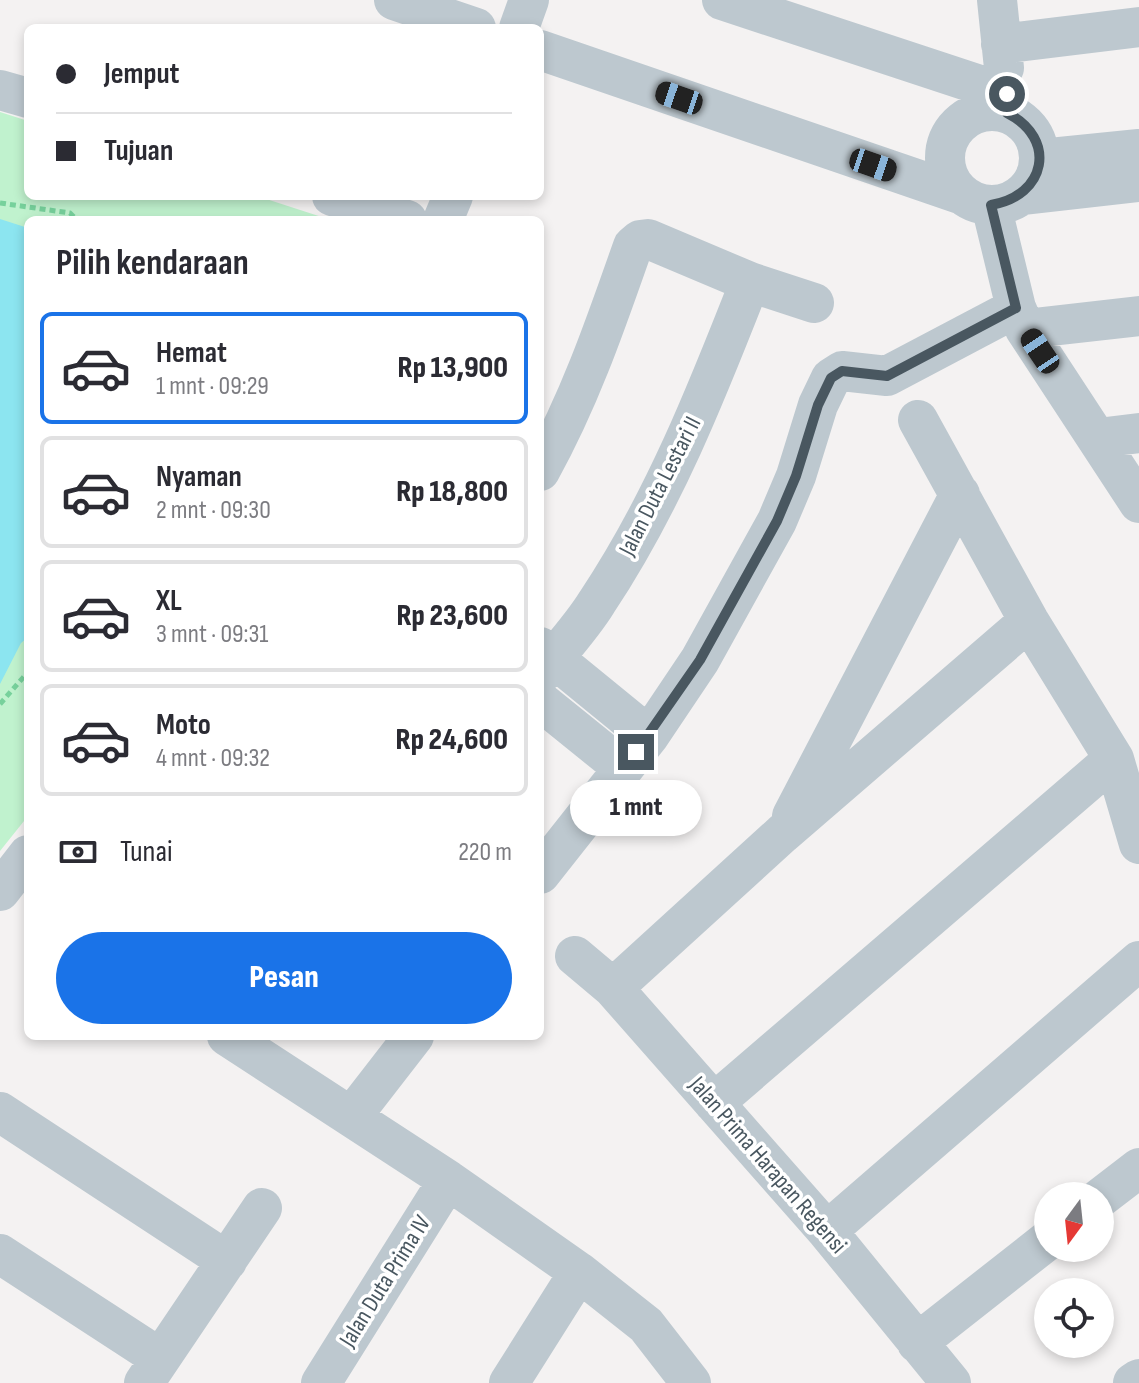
<!DOCTYPE html>
<html lang="id">
<head>
<meta charset="utf-8">
<style>
  :root { --surface:#fff; --page:#f7f7f7; --text:#2b2b33; --muted:#7c7c81; --line:#e1e1e2; --accent:#1a73e8 }
  body { margin:0; font-family:"Sofia Sans Condensed",sans-serif; background:var(--page); color:var(--text); height:100vh; display:flex; flex-direction:column; font-size:30px; white-space:nowrap }
  * { box-sizing:border-box; margin:0 }
  p { font-size:26px; color:var(--muted) }
  .icon { flex:none; width:44px; height:44px; fill:none; stroke:currentColor; stroke-width:2; stroke-linecap:round; stroke-linejoin:round }
  .map { position:relative; flex:1; overflow:hidden }
  .details { position:absolute; left:24px; top:216px; width:520px; height:824px; display:flex; flex-direction:column; background:var(--surface); border-radius:12px; box-shadow:0 4px 12px #0003 }
  .details>* { flex:none }
  .banner { position:absolute; left:24px; top:24px; width:520px; height:176px; border-radius:12px; box-shadow:0 4px 12px #0003; display:grid; align-content:center; height:176px; padding:0 32px; background:var(--surface) }
  .needle { width:52px; rotate:195deg }
  .controls { position:absolute; left:1034px; top:1182px; display:grid; gap:16px }
  .controls a { display:grid; place-items:center; width:80px; height:80px; border-radius:50%; background:var(--surface); box-shadow:0 4px 12px #0003; font-size:40px }
  .end { position:absolute; width:36px; height:36px; margin:-18px; border:10px solid #495760; background:#fff; box-shadow:0 0 0 4px #fff }
  .from { border-radius:50% }
  .bubble { position:absolute; height:56px; border-radius:28px; background:var(--surface); box-shadow:0 4px 12px #0003; font-size:26px; font-weight:800; line-height:56px; text-align:center }
  .car { position:absolute; width:24px; height:48px; margin:-24px -12px; border-radius:10px; box-shadow:0 0 6px 2px #0007; background:linear-gradient(#222 24%,#8ab4d8 0 40%,#222 0 76%,#8ab4d8 0 86%,#222 0) }
  .banner b { display:flex; align-items:center; gap:28px; height:76px; font-size:30px }
  .banner b+b { border-top:2px solid var(--line) }
  .banner i { width:20px; height:20px; background:var(--text) }
  ul { padding:0; list-style:none }
  li { display:flex; align-items:center; gap:24px; height:112px; margin:0 16px 12px; padding:0 16px; border:4px solid var(--line); border-radius:12px }
  li div { flex:1 }
  li b { display:block; font-size:30px }
  li em { font-style:normal; font-weight:800 }
  li.on { border-color:var(--accent) }
  li>.icon { width:72px; height:72px; stroke-width:1.5 }
  h2 { padding:0 32px; font-size:36px; line-height:96px }
  .pay { display:flex; align-items:center; gap:20px; height:88px; padding:0 32px; font-size:30px }
  .pay p { margin-inline-start:auto }
  .action { display:flex; gap:16px; margin-top:auto; padding:16px 32px }
  .action a { flex:1; height:92px; border-radius:48px; background:var(--accent); color:#fff; font-size:32px; font-weight:800; line-height:92px; text-align:center }
  .map>svg:first-child { display:block }
  .green { fill:#c0f2ce }
  .water { fill:#8ce5f0 }
  .lines { fill:none; stroke-linecap:round; stroke-linejoin:round }
  .path { stroke:#77d19c; stroke-width:5; stroke-dasharray:6 4; stroke-linecap:butt }
  .minor { stroke:#bdc8cf; stroke-width:40 }
  .route { stroke:#495760; stroke-width:10 }
  .labels { text-anchor:middle; dominant-baseline:central; stroke-width:7; stroke-linejoin:round; paint-order:stroke }
  .street-label { font-size:24px; fill:#495760; stroke:#fff }
</style>
</head>
<body>
<div class="map">
<svg width="1139" height="1383" viewBox="0 0 1139 1383">
  <rect width="100%" height="100%" fill="#f4f2f2"/>
  <path class="green" d="M 0,112 L 28,121 L 28,196 L 257,196 L 331,220 L 28,220 L 28,816 L 0,851 Z"/>
  <path class="water" d="M 0,219 L 28,228 L 28,637 L 21,643 L 0,684 Z"/>
  <g class="lines">
    <path class="path" d="M 0,203 L 70,213 L 77,220
      M 0,704 L 28,672"/>
    <path class="minor" d="M 394,0 L 476,28
      M 722,0 L 1007,94
      M 997,0 L 1004,68
      M 519,28 L 529,0
      M 1001,44 L 1139,27
      M 540,50 L 963,195
      M 0,90 L 28,98
      M945 158a47 47 0 1 1 94 0a47 47 0 1 1-94 0Z
      M 1040,159 L 1139,149
      M 1022,195 L 1139,182
      M 332,196 L 407,220
      M 991,205 L 1016,308 L 1025,329 L 1139,503
      M 443,220 L 453,196
      M 1025,329 L 1139,316
      M 918,420 L 1029,621 L 1114,759 L 1139,844
      M 1098,438 L 1139,433
      M 540,471 C 580,399 606,323 633,246 L 640,240 L 648,239 L 750,282 L 814,303
      M 540,647 L 649,736
      M 540,675 C 559,651 581,628 597,602 C 663,503 707,392 750,282
      M 540,701 L 623,768
      M 792,816 L 960,494
      M 540,874 L 649,736 L 700,660 L 777,521 L 796,476 L 818,405 L 831,378 L 842,371 L 887,376 L 1016,308
      M 0,891 L 28,855
      M 575,956 L 613,988 L 827,1231 L 951,1383
      M 613,988 L 782,834 L 1029,621
      M 227,1036 L 448,1180 L 579,1272 L 646,1325 L 691,1383
      M 714,1103 L 1114,759
      M 0,1112 L 227,1261
      M 352,1116 L 414,1036
      M 1100,1198 L 1139,1168
      M 827,1231 L 1139,961
      M 0,1254 L 160,1358
      M 917,1343 L 1048,1240
      M 144,1383 L 262,1208
      M 321,1383 L 448,1180
      M 509,1383 L 579,1272
      M 1133,1383 L 1139,1379"/>
  </g>
  <g class="lines">
    <path class="route" d="M 636,752 L 700,660 L 777,521 L 796,476 L 818,405 L 831,378 L 842,371 L 887,376 L 1016,308 L 991,205 C 1046,196 1058,139 1007,113 L 1007,94"/>
  </g>
  <g class="labels">
    <g class="street-label">
      <text transform="translate(660 486) rotate(-63)">Jalan Duta Lestari II</text>
      <text transform="translate(768 1165) rotate(49)">Jalan Prima Harapan Regensi</text>
      <text transform="translate(385 1281) rotate(-58)">Jalan Duta Prima IV</text>
    </g>
  </g>
</svg>
<div class="controls">
<a><svg class="needle" viewBox="-14 -14 28 28"><path d="M0-13l5 13h-10z" fill="#e53935"/><path d="M0 13l5-13h-10z" fill="#7c7c81"/></svg></a>
<a><svg class="icon" aria-label="locate" viewBox="0 0 24 24"><circle cx="12" cy="12" r="6"/><path d="M12 2v4M12 18v4M2 12h4M18 12h4"/></svg></a>
</div>
<i class="end from" style="left:1007px;top:94px"></i>
<i class="end" style="left:636px;top:752px"></i>
<div class="bubble" style="left:570px;top:780px;width:132px">1 mnt</div>
<i class="car" style="left:679px;top:98px;rotate:289deg"></i>
<i class="car" style="left:873px;top:165px;rotate:109deg"></i>
<i class="car" style="left:1040px;top:351px;rotate:326deg"></i>
<div class="banner">
<b><i class="from"></i>Jemput</b>
<b><i></i>Tujuan</b>
</div>
<section class="details">
<h2>Pilih kendaraan</h2>
<ul>
<li class="on"><svg class="icon" aria-label="car" viewBox="0 0 24 24"><path d="M5 17H2v-5l4-1 3-4h7l3 4 3 1v5h-3M9 17h6M6 11h13"/><circle cx="7" cy="17" r="2"/><circle cx="17" cy="17" r="2"/></svg><div><b>Hemat</b><p>1 mnt · 09:29</p></div><em>Rp 13,900</em></li>
<li><svg class="icon" aria-label="car" viewBox="0 0 24 24"><path d="M5 17H2v-5l4-1 3-4h7l3 4 3 1v5h-3M9 17h6M6 11h13"/><circle cx="7" cy="17" r="2"/><circle cx="17" cy="17" r="2"/></svg><div><b>Nyaman</b><p>2 mnt · 09:30</p></div><em>Rp 18,800</em></li>
<li><svg class="icon" aria-label="car" viewBox="0 0 24 24"><path d="M5 17H2v-5l4-1 3-4h7l3 4 3 1v5h-3M9 17h6M6 11h13"/><circle cx="7" cy="17" r="2"/><circle cx="17" cy="17" r="2"/></svg><div><b>XL</b><p>3 mnt · 09:31</p></div><em>Rp 23,600</em></li>
<li><svg class="icon" aria-label="car" viewBox="0 0 24 24"><path d="M5 17H2v-5l4-1 3-4h7l3 4 3 1v5h-3M9 17h6M6 11h13"/><circle cx="7" cy="17" r="2"/><circle cx="17" cy="17" r="2"/></svg><div><b>Moto</b><p>4 mnt · 09:32</p></div><em>Rp 24,600</em></li>
</ul>
<div class="pay"><svg class="icon" aria-label="cash" viewBox="0 0 24 24"><path d="M3 7h18v10H3z"/><circle cx="12" cy="12" r="2"/></svg>Tunai<p>220 m</p></div>
<div class="action"><a>Pesan</a></div>
</section>
</div>
</body>
</html>
